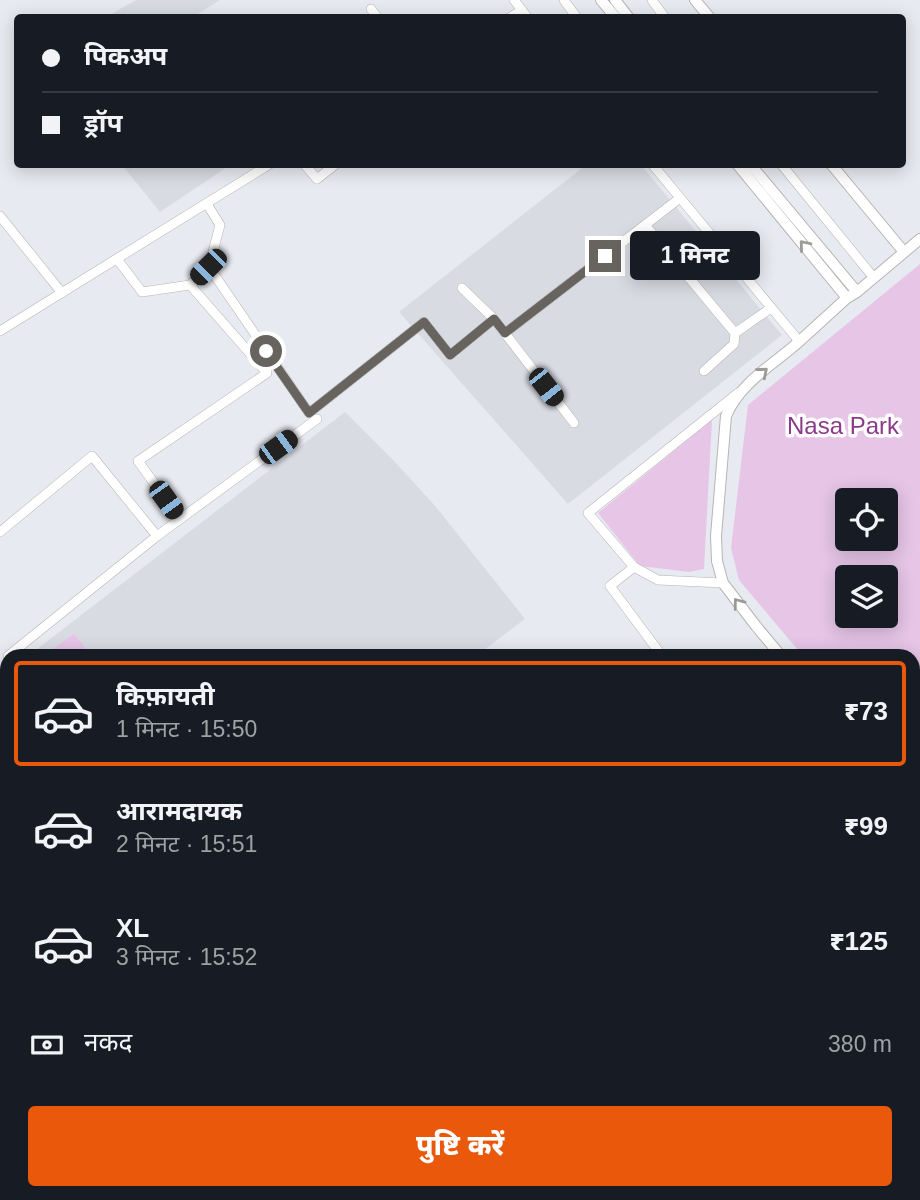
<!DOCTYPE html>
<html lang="hi">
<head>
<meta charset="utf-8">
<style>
  :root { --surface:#171b24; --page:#242831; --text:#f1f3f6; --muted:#9ea1a6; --line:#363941; --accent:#ea580c }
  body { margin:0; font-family:Helvetica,"Noto Sans Devanagari",sans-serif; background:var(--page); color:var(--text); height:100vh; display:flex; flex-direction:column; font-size:26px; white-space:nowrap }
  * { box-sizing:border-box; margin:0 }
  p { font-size:23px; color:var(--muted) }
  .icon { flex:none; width:38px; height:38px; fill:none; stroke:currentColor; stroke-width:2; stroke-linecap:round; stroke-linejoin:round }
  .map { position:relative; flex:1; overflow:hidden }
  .side { position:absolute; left:0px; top:649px; width:920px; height:551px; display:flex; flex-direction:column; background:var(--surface); border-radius:21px 21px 0 0; box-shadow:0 4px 18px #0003 }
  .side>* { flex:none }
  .guide { position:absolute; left:14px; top:14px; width:892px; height:154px; border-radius:7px; box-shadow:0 4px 18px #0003; display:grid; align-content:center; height:154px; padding:0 28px; background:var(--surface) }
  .buttons { position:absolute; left:835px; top:488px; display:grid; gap:14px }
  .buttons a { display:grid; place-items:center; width:63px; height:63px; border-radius:7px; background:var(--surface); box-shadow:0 4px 18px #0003; font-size:35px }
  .end { position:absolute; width:32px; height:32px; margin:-16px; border:9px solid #67635f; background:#fff; box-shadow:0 0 0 4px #fff }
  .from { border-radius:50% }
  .bubble { position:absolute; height:49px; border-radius:7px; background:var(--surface); box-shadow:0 4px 18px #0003; font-size:23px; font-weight:800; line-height:49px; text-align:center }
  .car { position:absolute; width:21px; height:42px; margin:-21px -10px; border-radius:9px; box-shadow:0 0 5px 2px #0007; background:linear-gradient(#222 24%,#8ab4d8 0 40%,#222 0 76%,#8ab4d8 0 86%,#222 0) }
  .guide b { display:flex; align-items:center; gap:24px; height:66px; font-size:26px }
  .guide b+b { border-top:2px solid var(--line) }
  .guide i { width:18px; height:18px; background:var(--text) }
  ul { padding:12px 0 0; list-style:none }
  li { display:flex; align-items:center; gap:21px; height:105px; margin:0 14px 10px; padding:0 14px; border:4px solid transparent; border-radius:7px }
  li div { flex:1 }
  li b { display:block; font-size:26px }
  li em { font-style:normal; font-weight:800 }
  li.on { border-color:var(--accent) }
  li>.icon { width:63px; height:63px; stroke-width:1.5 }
  .pay { display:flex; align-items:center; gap:18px; height:77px; padding:0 28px; font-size:26px }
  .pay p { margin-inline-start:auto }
  .cta { display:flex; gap:14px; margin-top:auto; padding:14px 28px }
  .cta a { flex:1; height:80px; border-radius:7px; background:var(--accent); color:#fff; font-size:28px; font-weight:800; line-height:80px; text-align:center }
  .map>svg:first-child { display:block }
  .education { fill:#d9dbe3 }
  .green { fill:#e6c5e7; fill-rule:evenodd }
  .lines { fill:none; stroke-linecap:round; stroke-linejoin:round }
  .minor-casing { stroke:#b7b4b0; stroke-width:10 }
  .tertiary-casing { stroke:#b7b4b0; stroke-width:12 }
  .minor { stroke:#fff; stroke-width:9 }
  .tertiary { stroke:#fff; stroke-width:10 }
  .oneway { stroke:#9c9a97 }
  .route { stroke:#67635f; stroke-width:9 }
  .labels { text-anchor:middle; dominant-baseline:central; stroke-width:7; stroke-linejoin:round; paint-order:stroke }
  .park-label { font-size:24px; fill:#8b3a8a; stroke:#fff }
</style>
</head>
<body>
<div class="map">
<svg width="920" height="1200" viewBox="0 0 920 1200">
  <rect width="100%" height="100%" fill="#e8eaf1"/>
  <path class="education" d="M 136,0 L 220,0 L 196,15 L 197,17 L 106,17 Z
    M 122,165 L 230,165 L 160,212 Z
    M 586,165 L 641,165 L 782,335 L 568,504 L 399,312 Z
    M 345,412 L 395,462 L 436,507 L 525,619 L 476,656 L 28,656 Z
    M 920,851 L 920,1200 L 526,1200 L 521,1194 L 914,1194 L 914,856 Z"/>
  <path class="green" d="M 920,264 L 920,733 L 914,735 L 914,656 L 803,656 L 739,580 L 731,548 L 748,405 ZM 886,500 L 886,539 L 847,539 L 847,500 ZM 847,578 L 886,578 L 886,616 L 847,616 Z
    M 712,420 L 704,569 L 689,572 L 640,566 L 598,513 Z
    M 74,634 L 88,651 L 81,656 L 43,656 Z"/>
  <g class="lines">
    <defs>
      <path id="minor" d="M 514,0 L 528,18
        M 564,0 L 577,18
        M 652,0 L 665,18
        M 371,9 L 378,18
        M 509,18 L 522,10
        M 304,164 L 317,179 L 336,164
        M 652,164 L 799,341
        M 781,164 L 874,278
        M 0,216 L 62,293
        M 645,225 L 735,333
        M 117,259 L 142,292 L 190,285 L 209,267 L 220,225 L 207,204
        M 209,267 L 309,413 L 424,322 L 450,355 L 494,319 L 574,423
        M 462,288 L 494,319
        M 0,331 L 270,164
        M 505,333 L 680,198
        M 704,371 L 734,344 L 735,333 L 771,308
        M 180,519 L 138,461 L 267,373 L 190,285
        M 0,532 L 92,456 L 157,536
        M 634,567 L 610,586 L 662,656
        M 723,583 L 658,580 L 634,567 L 588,513 L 738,393
        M 8,656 L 157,536 L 317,419
        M 476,1194 L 481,1200
        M 292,1200 L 297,1194"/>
      <path id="tertiary" d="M 601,0 L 616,18
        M 615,0 L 629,18
        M 695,0 L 710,18
        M 737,164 L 847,298
        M 750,164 L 857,292
        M 831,164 L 904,252
        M 781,656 L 756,626 L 723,583 L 717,561 L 716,536 L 726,416 C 739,385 769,367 794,346 C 812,330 829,314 847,298 L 857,292 L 920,239
        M 0,718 L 7,724
        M 914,768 L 920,763
        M 914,810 L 920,805
        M 914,843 L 920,838
        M 507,1194 L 513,1200"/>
    </defs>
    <use href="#minor" class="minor-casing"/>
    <use href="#tertiary" class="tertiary-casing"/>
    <use href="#minor" class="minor"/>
    <use href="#tertiary" class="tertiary"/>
  </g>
  <defs><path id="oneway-chevron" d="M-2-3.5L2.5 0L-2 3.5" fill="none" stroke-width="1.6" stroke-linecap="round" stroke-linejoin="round" transform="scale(1.75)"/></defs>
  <g class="oneway">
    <use href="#oneway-chevron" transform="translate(804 245) rotate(-130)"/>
    <use href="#oneway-chevron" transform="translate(763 372) rotate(-40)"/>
    <use href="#oneway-chevron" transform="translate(738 603) rotate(-127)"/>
  </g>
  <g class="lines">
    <path class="route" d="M 266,351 L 309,413 L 424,322 L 450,355 L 494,319 L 505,333 L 605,256"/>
  </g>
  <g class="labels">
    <g class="park-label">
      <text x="843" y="425">Nasa Park</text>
    </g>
  </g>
</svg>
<div class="buttons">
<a><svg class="icon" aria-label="locate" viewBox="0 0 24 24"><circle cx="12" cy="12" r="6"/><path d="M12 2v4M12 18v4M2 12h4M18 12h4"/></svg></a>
<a><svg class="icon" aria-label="layers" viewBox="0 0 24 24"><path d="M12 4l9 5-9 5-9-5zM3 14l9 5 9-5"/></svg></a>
</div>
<i class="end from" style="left:266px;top:351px"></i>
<i class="end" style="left:605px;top:256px"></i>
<div class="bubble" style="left:630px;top:231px;width:130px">1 मिनट</div>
<i class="car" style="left:208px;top:267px;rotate:225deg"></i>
<i class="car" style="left:546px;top:387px;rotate:142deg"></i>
<i class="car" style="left:278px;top:447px;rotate:54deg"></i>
<i class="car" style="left:166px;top:500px;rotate:144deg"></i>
<div class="guide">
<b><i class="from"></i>पिकअप</b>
<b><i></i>ड्रॉप</b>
</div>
<section class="side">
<ul>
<li class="on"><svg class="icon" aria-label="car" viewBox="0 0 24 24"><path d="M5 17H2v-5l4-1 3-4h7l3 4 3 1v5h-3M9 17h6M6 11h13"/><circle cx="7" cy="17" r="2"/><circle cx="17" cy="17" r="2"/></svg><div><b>किफ़ायती</b><p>1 मिनट · 15:50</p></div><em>₹73</em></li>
<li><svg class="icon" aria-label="car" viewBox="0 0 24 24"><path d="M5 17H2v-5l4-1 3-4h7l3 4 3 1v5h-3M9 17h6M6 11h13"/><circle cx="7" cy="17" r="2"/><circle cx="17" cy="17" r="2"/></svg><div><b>आरामदायक</b><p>2 मिनट · 15:51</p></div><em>₹99</em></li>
<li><svg class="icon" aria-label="car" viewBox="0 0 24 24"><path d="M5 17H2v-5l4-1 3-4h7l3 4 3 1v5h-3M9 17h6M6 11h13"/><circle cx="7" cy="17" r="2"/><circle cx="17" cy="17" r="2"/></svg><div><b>XL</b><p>3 मिनट · 15:52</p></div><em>₹125</em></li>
</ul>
<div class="pay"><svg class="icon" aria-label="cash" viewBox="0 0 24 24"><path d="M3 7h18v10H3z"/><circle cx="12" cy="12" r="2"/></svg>नकद<p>380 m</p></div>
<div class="cta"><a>पुष्टि करें</a></div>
</section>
</div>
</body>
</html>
